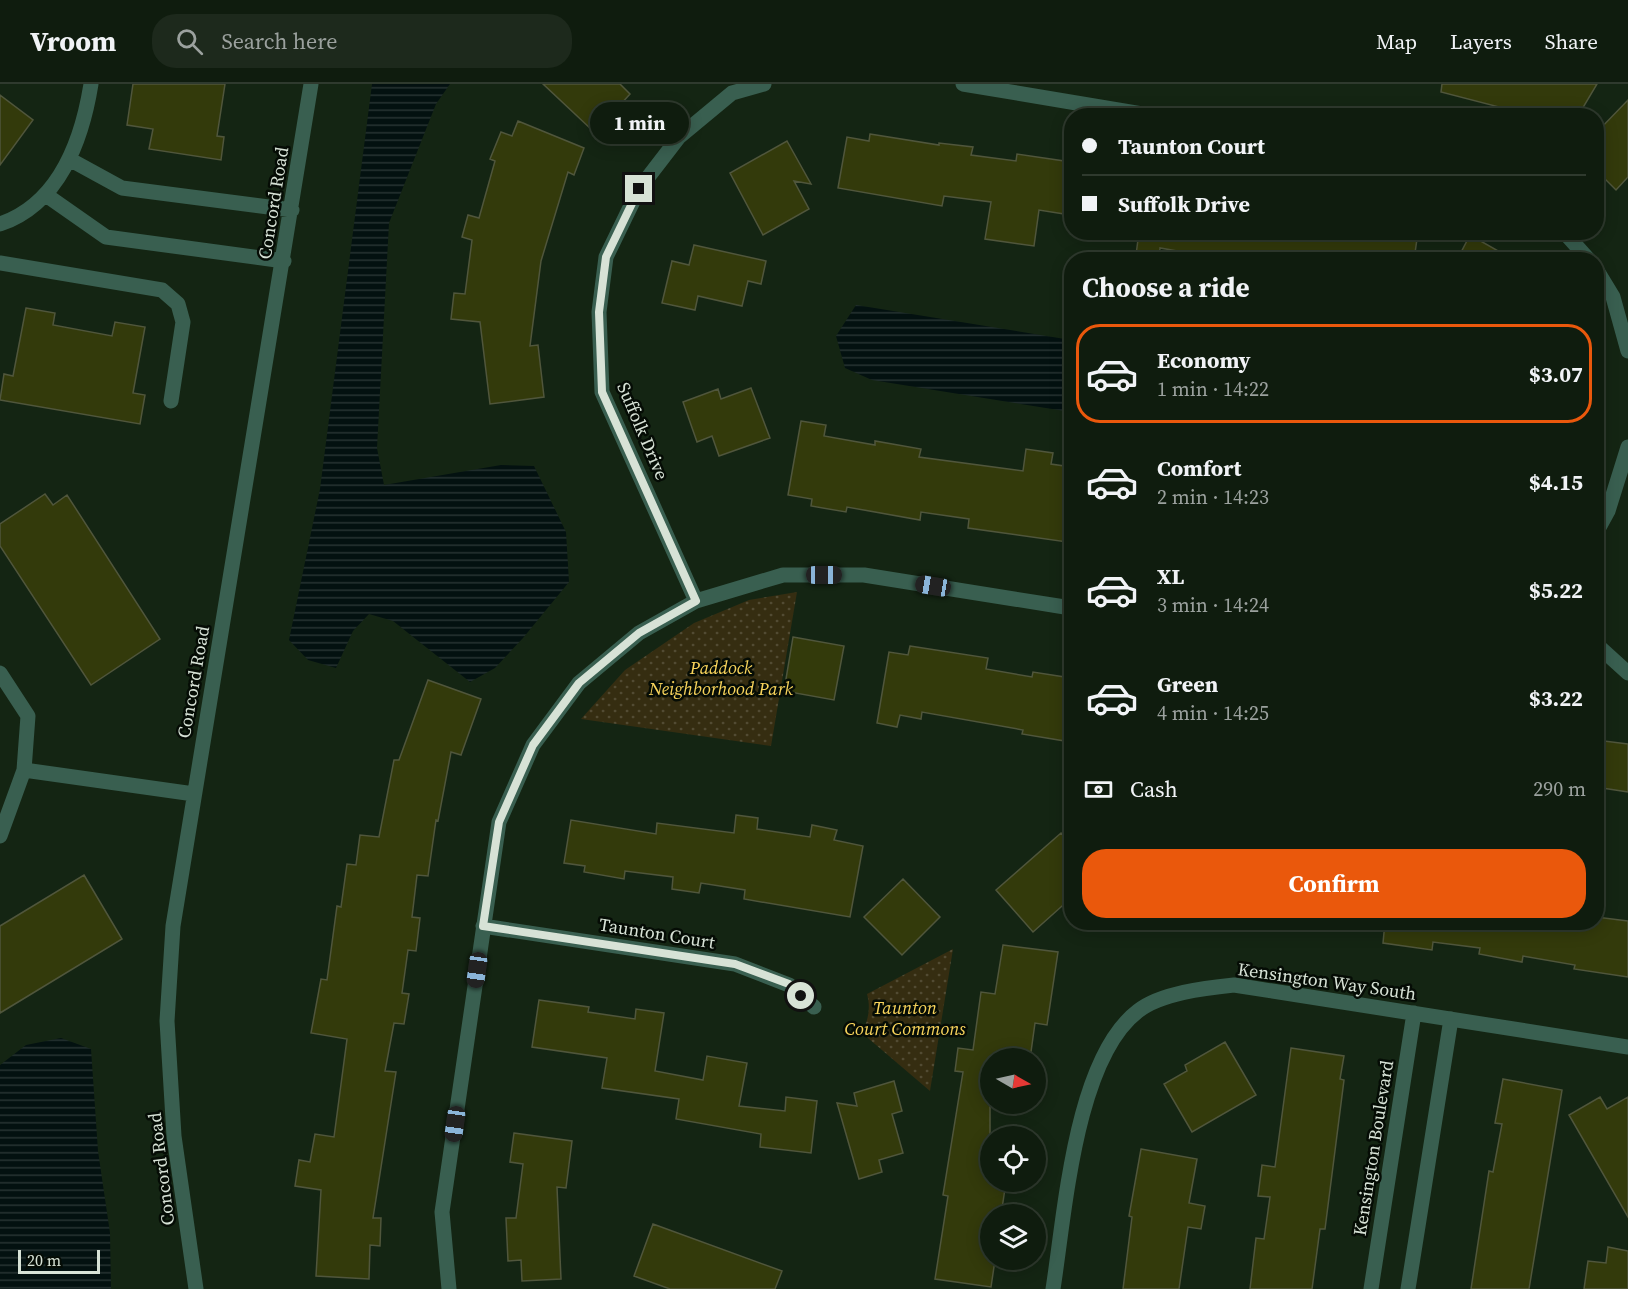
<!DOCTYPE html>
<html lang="en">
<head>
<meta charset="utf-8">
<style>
  :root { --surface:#0f1c0e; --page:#1d291c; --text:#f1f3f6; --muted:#9ba19e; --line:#2f3a2e; --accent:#ea580c }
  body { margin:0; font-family:"Source Serif 4",serif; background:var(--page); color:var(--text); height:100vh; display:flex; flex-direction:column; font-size:22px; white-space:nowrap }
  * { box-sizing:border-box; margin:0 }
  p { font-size:20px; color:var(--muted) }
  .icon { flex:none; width:33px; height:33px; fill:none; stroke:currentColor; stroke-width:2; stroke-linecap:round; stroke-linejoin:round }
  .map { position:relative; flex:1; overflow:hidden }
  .details { position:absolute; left:1064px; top:168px; width:540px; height:678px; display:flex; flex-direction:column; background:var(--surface); border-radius:24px; box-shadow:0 3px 15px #0003,0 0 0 2px var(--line) }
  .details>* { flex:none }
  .guide { position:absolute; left:1064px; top:24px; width:540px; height:132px; border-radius:24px; box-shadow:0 3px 15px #0003,0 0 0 2px var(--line); display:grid; align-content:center; height:132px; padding:0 18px; background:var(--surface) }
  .needle { width:39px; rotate:99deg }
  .fabs { position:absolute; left:980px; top:964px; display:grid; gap:12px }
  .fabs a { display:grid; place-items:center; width:66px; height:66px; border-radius:50%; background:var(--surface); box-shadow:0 3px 15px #0003,0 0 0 2px var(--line); font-size:30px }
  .scale { position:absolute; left:18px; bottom:15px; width:82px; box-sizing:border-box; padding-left:6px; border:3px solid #d7e2d6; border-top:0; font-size:16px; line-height:21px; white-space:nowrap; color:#d7e2d6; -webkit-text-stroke:4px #050c05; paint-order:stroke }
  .end { position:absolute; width:27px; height:27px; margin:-14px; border:8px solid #d7e2d6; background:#111; box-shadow:0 0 0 3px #111 }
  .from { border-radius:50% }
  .bubble { position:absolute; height:42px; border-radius:21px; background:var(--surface); box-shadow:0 3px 15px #0003,0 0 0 2px var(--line); font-size:20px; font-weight:700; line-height:42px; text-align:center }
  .car { position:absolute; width:18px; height:36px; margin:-18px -9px; border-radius:8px; box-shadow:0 0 4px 2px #0007; background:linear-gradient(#222 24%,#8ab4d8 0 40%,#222 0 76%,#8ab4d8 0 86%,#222 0) }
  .guide b { display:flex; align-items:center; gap:21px; height:57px; font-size:22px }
  .guide b+b { border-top:2px solid var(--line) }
  .guide i { width:15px; height:15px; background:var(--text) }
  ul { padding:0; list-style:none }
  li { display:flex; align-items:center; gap:18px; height:99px; margin:0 12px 9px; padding:0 6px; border:3px solid transparent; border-radius:24px }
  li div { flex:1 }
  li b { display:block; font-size:22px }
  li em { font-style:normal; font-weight:700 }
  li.selected { border-color:var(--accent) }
  li>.icon { width:54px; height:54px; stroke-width:1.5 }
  h2 { padding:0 18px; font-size:27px; line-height:72px }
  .pay { display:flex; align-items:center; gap:15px; height:66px; padding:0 18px; font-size:22px }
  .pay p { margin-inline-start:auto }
  .button { display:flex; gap:12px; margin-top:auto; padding:12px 18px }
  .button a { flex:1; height:69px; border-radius:24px; background:var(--accent); color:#fff; font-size:24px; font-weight:700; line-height:69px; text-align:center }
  header { display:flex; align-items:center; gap:36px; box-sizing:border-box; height:84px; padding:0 30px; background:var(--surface); border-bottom:2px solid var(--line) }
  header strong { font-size:28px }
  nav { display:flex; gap:33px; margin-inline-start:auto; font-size:21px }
  .search { width:420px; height:54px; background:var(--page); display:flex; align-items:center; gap:15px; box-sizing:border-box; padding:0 21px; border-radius:24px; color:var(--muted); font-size:22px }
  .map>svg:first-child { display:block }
  .park { fill:url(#park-dots) }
  .water { fill:url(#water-rules) }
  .building { fill:#333a0b; stroke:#50563c; stroke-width:1.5 }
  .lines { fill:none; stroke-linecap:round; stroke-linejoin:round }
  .minor { stroke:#395f50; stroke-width:15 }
  .route { stroke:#d7e2d6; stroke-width:8 }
  .labels { text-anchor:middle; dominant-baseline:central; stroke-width:5; stroke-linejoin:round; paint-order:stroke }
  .street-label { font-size:18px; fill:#d7e2d6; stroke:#050c05 }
  .park-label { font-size:18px; font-style:italic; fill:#f8d45c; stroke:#050c05 }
</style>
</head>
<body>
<header>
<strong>Vroom</strong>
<div class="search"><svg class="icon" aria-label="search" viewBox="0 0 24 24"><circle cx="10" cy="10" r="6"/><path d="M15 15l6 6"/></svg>Search here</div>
<nav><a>Map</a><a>Layers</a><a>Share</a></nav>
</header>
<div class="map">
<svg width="1628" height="1205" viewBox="0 0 1628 1205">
  <defs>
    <pattern id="park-dots" width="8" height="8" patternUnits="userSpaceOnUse" patternTransform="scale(1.5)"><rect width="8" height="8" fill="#352d11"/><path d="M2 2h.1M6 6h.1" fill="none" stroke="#524b33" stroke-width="1.8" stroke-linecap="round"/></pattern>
    <pattern id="water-rules" width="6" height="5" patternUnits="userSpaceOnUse" patternTransform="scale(1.5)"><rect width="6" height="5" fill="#031110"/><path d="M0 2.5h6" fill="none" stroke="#273332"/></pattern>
  </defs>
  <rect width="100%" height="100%" fill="#142513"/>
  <path class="park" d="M 797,508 L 771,662 L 581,635 L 625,586 L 694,539 L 749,516 Z
    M 953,865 L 930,1007 L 862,949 C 868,936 871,925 867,910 Z"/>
  <path class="water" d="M 372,0 L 450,0 L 436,20 L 389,139 L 377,364 L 384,401 L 501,381 L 534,382 L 566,448 L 569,498 L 523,554 L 495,584 L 470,598 L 393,537 L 369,530 L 353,547 L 336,584 L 308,576 L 289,556 L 320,405 Z
    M 856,221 L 1071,256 L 1071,328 L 872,296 L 845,284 L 836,252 Z
    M 61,954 L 91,965 L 98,1067 L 110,1149 L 111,1205 L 0,1205 L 0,981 L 26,961 Z"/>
  <path class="building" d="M 133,0 L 225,0 L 217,52 L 224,53 L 221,76 L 149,65 L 153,45 L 127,41 Z
    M 543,0 L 620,0 L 630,10 L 610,32 L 601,24 L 592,46 Z
    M 1442,0 L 1597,0 L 1578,32 L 1534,32 L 1441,8 Z
    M 0,11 L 33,36 L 0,81 Z
    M 1628,16 L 1628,93 L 1616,106 L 1596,86 L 1596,80 L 1605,70 L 1596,60 L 1596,49 Z
    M 518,37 L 584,64 L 574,91 L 568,88 L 541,177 L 530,262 L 538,261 L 544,313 L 490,320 L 480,238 L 451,235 L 454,209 L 465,210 L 472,156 L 462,153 L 468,131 L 479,134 L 495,77 L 490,75 L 501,48 L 512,52 Z
    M 870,50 L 939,61 L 939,59 L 973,63 L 971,71 L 1016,77 L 1017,70 L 1071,78 L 1071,131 L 1039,126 L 1034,162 L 985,155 L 991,118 L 944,112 L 942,122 L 838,104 L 847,53 L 869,57 Z
    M 787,57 L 811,100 L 794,97 L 809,125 L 763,151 L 730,89 Z
    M 1139,148 L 1418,148 L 1414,176 L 1228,176 L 1160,164 L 1159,175 L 1136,171 Z
    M 1470,151 L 1514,176 L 1457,176 Z
    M 694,161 L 766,177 L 761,200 L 748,197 L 742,222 L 698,212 L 695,226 L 662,219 L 672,177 L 689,181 Z
    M 26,224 L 55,229 L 53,241 L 112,252 L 115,238 L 145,243 L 133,309 L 145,311 L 140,340 L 0,316 L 4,290 L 13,292 Z
    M 751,304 L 770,354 L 719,372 L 712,352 L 697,358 L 683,318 L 718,305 L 721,315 Z
    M 801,337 L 826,341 L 824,352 L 875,361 L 875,357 L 921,365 L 919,373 L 1023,387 L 1026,365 L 1053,369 L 1051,380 L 1071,383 L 1071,427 L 1067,458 L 968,444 L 969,435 L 921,428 L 920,436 L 847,423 L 846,428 L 811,422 L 812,415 L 788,411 Z
    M 45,410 L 53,421 L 67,411 L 160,555 L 91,601 L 0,462 L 0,440 Z
    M 793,553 L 844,562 L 834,616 L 784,607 Z
    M 910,562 L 988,574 L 986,585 L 1032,593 L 1033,588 L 1071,594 L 1071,658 L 1022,650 L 1023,646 L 922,628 L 921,635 L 900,631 L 897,643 L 877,639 L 889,568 L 908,571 Z
    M 428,596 L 481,615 L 461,671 L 451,668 L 438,737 L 436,736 L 428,792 L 417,791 L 412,833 L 420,834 L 416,867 L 408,866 L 402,909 L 409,910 L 404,940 L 394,939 L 385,987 L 396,988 L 373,1134 L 381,1134 L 380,1162 L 370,1161 L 369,1195 L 316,1192 L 321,1106 L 295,1102 L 299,1076 L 310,1078 L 315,1050 L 334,1053 L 347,955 L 311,949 L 321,895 L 327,896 L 337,822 L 341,823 L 347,780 L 356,781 L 360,751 L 379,753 L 394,676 L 399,676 Z
    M 1596,656 L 1628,660 L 1628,708 L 1596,703 Z
    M 736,731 L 758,734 L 757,745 L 810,753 L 812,741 L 837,746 L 834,756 L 863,762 L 850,833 L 744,815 L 745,806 L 701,799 L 699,809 L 672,805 L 673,793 L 625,787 L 624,795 L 584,788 L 585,782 L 564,779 L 571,736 L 656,750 L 657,739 L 734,749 Z
    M 1061,749 L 1071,761 L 1071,814 L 1033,848 L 996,806 Z
    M 84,791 L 122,855 L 0,929 L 0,842 Z
    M 903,795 L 940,833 L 902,871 L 864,833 Z
    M 1596,833 L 1628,837 L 1628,893 L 1574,885 L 1575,881 L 1523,872 L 1522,878 L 1479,870 L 1480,864 L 1433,858 L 1432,866 L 1383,859 L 1385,838 L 1596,838 Z
    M 1003,861 L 1058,868 L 1047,941 L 1035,939 L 1030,975 L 990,975 L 990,1098 L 1006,1098 L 1001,1131 L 990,1131 L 990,1176 L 995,1176 L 991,1203 L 935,1195 L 948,1112 L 943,1111 L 963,988 L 955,987 L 958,964 L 973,966 L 981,908 L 995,910 Z
    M 539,916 L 589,923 L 588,928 L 635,935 L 636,925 L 664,929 L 655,987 L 703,996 L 707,972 L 747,979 L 739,1022 L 785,1027 L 786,1013 L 817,1017 L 811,1069 L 760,1063 L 761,1050 L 676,1035 L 679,1015 L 602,1004 L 607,974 L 532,963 Z
    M 1225,958 L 1256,1011 L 1192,1048 L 1164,1000 L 1187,987 L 1185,981 Z
    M 1291,964 L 1344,972 L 1340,995 L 1344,996 L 1325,1145 L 1320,1145 L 1312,1205 L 1250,1205 L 1256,1154 L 1264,1155 L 1270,1113 L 1258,1112 L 1262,1081 L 1275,1083 Z
    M 1503,995 L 1562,1006 L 1529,1205 L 1471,1205 L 1489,1087 L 1493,1088 L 1502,1040 L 1495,1039 Z
    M 894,997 L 902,1027 L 892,1030 L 903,1069 L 879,1076 L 882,1088 L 859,1095 L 837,1019 L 857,1022 L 854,1009 Z
    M 1600,1013 L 1607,1025 L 1628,1013 L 1628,1133 L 1569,1031 Z
    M 514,1049 L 572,1057 L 566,1104 L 557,1103 L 561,1195 L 522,1197 L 521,1176 L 508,1177 L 506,1134 L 516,1134 L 523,1080 L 510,1078 Z
    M 1141,1065 L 1197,1075 L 1189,1119 L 1205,1122 L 1201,1145 L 1188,1143 L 1179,1205 L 1123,1205 L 1132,1133 L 1129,1132 Z
    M 653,1140 L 782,1187 L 775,1205 L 670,1205 L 634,1192 Z
    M 1608,1163 L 1628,1167 L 1628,1205 L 1584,1205 L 1588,1177 L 1606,1179 Z"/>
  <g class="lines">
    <path class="minor" d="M 963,0 L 1154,32
      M 69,75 L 122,104 L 292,126
      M 46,111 L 106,153 L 284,177
      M 0,140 C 59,120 82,56 91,0
      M 1564,148 L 1589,176
      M 0,179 L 162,206 L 178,220 L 183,238 L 171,317
      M 1596,185 L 1613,213 L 1628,267
      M 1596,449 L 1608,427 L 1628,363
      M 696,517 L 602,308 L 599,228 L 606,173 L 639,105 L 679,53 L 732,9 L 764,0
      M 1596,560 L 1628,589
      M 0,589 L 28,632 L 24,686 L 0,752
      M 24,686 L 194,710
      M 483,842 L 735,880 L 789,901 L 814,923
      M 196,1205 L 174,1052 L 167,937 L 173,842 L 311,0
      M 449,1205 L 442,1128 L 499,738 L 533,661 L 579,599 L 639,549 L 696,517 L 783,491 L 864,491 L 1071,524
      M 1053,1205 C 1065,1129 1075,975 1138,927 C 1161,909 1205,904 1234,901 L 1628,963
      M 1371,1205 L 1414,929
      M 1408,1205 L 1451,935"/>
  </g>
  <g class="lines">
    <path class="route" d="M 639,105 L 606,173 L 599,228 L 602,308 L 696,517 L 639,549 L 579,599 L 533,661 L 499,738 L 483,842 L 735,880 L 789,900 L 801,912"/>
  </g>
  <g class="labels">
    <g class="street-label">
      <text transform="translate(273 119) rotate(-81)">Concord Road</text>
      <text transform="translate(643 347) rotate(67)">Suffolk Drive</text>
      <text transform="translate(193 598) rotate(-80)">Concord Road</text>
      <text transform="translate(657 849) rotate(9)">Taunton Court</text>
      <text transform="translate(1327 897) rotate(8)">Kensington Way South</text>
      <text transform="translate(1373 1064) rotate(-81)">Kensington Boulevard</text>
      <text transform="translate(161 1085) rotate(-97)">Concord Road</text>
    </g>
    <g class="park-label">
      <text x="721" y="583">Paddock<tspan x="721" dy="21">Neighborhood Park</tspan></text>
      <text x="905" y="923">Taunton<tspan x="905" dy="21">Court Commons</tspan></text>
    </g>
  </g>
</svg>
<div class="fabs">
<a><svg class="needle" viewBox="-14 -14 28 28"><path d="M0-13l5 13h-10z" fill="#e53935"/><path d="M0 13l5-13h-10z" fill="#9ba19e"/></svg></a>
<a><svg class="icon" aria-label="locate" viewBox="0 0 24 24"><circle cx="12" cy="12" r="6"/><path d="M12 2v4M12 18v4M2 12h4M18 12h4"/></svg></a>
<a><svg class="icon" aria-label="layers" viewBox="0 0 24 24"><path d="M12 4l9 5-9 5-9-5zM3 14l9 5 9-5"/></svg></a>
</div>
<div class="scale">20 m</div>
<i class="end from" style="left:801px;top:912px"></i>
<i class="end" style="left:639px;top:105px"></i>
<div class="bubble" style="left:590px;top:18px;width:99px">1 min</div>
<i class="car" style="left:824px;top:491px;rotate:90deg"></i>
<i class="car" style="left:933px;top:502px;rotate:279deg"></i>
<i class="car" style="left:477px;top:886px;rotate:188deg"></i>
<i class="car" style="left:455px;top:1040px;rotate:188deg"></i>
<div class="guide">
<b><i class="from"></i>Taunton Court</b>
<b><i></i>Suffolk Drive</b>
</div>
<section class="details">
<h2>Choose a ride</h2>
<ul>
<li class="selected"><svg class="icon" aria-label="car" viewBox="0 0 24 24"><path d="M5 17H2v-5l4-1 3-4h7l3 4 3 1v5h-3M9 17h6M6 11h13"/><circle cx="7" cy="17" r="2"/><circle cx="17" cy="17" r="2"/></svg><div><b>Economy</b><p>1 min · 14:22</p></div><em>$3.07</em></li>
<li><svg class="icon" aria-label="car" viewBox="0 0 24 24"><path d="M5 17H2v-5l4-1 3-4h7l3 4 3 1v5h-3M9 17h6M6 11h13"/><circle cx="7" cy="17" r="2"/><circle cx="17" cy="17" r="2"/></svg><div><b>Comfort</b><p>2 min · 14:23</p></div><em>$4.15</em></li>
<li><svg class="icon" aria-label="car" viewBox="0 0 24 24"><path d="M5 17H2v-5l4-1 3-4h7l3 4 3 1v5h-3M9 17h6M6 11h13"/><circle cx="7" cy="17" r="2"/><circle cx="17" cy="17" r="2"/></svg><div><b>XL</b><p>3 min · 14:24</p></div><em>$5.22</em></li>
<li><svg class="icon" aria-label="car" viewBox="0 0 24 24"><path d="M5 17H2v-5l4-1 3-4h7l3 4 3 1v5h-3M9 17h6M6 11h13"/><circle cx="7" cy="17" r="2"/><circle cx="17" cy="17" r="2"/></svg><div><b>Green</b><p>4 min · 14:25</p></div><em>$3.22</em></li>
</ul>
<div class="pay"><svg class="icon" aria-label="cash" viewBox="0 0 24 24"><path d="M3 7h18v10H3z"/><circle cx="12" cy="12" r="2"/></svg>Cash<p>290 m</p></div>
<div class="button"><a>Confirm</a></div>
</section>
</div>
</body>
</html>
